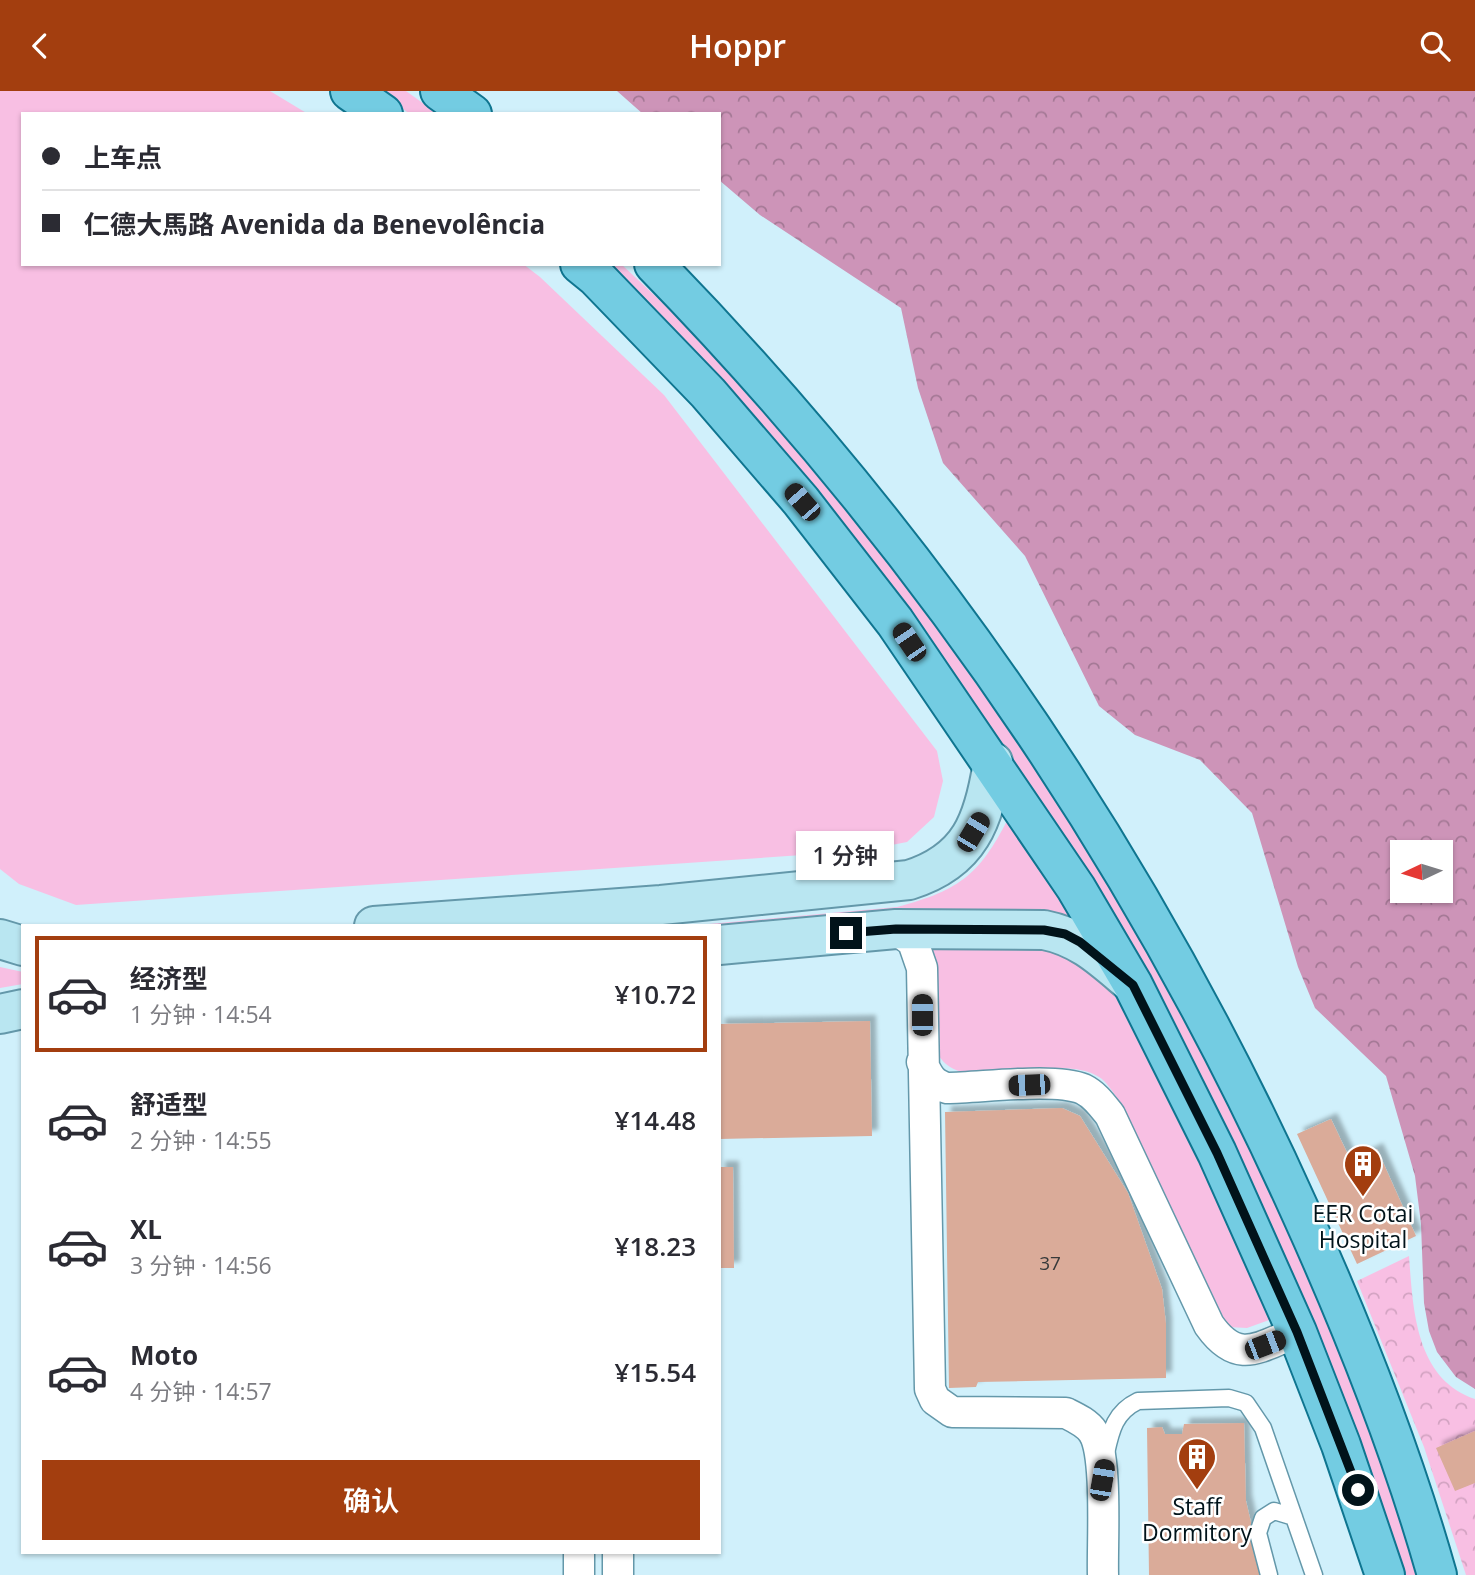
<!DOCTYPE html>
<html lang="zh">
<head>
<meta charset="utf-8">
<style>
  :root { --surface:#fff; --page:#f7f7f7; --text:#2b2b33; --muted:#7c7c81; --line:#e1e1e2; --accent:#a33e0f }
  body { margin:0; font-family:"Open Sans","Noto Sans SC",sans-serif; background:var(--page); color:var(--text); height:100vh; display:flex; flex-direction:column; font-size:26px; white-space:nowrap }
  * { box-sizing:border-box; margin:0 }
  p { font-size:23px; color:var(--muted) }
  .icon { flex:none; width:38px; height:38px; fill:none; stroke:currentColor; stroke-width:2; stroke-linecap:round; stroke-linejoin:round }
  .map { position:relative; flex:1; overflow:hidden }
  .panel { position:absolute; left:21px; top:833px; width:700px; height:630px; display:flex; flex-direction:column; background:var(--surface); border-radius:0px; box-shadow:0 2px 5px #0004 }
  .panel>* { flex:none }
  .guide { position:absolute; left:21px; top:21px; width:700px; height:154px; border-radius:0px; box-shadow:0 2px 5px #0004; display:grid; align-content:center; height:154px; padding:0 21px; background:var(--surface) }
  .needle { width:46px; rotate:266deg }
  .buttons { position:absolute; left:1390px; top:749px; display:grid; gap:14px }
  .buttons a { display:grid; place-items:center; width:63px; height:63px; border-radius:0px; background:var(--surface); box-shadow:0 2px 5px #0004; font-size:35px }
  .end { position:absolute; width:32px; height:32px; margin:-16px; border:9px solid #01131a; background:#fff; box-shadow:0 0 0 4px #fff }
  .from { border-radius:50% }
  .bubble { position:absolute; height:49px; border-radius:0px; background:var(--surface); box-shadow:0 2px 5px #0004; font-size:23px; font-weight:600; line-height:49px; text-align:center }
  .car { position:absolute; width:21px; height:42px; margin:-21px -10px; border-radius:9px; box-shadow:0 0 5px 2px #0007; background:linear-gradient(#222 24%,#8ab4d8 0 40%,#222 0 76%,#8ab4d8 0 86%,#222 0) }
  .guide b { display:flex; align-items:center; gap:24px; height:66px; font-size:26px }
  .guide b+b { border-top:2px solid var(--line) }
  .guide i { width:18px; height:18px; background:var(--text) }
  ul { padding:12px 0 0; list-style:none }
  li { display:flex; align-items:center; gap:21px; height:116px; margin:0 14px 10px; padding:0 7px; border:4px solid transparent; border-radius:0px }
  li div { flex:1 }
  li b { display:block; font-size:26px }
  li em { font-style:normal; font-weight:600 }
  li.active { border-color:var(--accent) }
  li>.icon { width:63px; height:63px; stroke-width:1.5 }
  .primary-button { display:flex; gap:14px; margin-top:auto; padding:14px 21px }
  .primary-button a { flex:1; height:80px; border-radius:0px; background:var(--accent); color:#fff; font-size:28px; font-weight:600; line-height:80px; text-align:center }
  header { display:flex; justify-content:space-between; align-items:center; height:91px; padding:0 21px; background:var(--accent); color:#fff; font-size:32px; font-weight:600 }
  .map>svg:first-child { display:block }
  .grass { fill:#f8bfe3 }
  .forest { fill:url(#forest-crowns); fill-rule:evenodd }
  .park { fill:url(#park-crowns) }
  .building { fill:#daab99; filter:url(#shadow) }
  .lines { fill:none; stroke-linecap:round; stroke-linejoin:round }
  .lane-casing { stroke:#6498aa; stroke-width:19 }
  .street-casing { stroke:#6498aa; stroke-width:33 }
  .secondary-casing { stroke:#6498aa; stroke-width:42 }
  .primary-casing { stroke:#0f7590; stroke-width:42 }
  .lane { stroke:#fff; stroke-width:16 }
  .street { stroke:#fff; stroke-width:30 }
  .secondary { stroke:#b9e6f1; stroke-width:38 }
  .primary { stroke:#73cce2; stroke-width:38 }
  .route { stroke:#01131a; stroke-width:9 }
  .labels { text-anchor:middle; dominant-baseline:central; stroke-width:5; stroke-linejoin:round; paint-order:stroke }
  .number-label { font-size:19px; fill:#37393a }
  .poi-label { font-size:23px; fill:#01131a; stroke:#fff }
</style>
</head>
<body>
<header><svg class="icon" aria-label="back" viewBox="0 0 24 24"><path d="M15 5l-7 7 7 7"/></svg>Hoppr<svg class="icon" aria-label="search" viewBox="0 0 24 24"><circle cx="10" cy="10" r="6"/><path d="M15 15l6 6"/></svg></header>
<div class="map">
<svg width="1475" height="1484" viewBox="0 0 1475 1484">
  <defs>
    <pattern id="forest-crowns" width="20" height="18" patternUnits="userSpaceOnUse" patternTransform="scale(1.75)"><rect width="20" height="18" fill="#cd94b8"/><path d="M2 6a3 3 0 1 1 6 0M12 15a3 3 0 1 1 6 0" fill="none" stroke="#a47895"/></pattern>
    <pattern id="park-crowns" width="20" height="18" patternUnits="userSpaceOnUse" patternTransform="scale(1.75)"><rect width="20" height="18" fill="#f8bfe3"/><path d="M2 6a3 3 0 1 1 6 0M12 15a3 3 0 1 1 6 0" fill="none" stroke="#d3a3c2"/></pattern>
    <filter id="shadow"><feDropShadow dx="6" dy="-6" stdDeviation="2" flood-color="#0004"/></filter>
  </defs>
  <rect width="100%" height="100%" fill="#d0f0fb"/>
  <path class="grass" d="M 0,0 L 270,0 L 308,23 L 23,23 L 23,173 L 523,173 L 540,186 L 664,304 L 937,660 L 943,690 L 934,726 L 907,751 L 861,760 L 76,814 L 19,793 L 0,778 Z
    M 378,0 L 406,0 L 438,23 L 410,23 Z
    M 602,173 L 621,173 C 756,296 869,439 973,588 C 1019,653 1068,719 1109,788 C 1238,1006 1346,1240 1417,1484 L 1398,1484 L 1158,908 Z
    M 1011,722 L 1080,832 L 687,835 L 897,816 C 962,799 981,782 1011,722 Z
    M 1008,844 L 1071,863 L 1121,906 L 1272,1228 L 1247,1237 L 1228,1236 L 1117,1007 C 1112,1000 1106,990 1099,986 C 1054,958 965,1011 937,962 L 931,848 Z
    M 0,876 L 23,881 L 23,893 L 0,897 Z"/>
  <path class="forest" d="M 617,0 L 1475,0 L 1475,1298 L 1456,1286 L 1437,1261 L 1429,1240 L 1424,1212 L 1421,1133 L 1415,1085 L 1386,985 L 1315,917 L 1298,876 L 1252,722 L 1200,669 L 1135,644 L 1099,615 L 1025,465 L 943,372 L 918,297 L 901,217 L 760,124 L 719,89 L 719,23 L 643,23 ZM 1402,761 L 1440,761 L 1440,800 L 1402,800 Z"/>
  <path class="park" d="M 1409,1165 C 1413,1217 1415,1288 1475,1308 L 1475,1484 L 1466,1484 L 1424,1356 L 1357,1190 Z"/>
  <path class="building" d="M 870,930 L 872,1045 L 719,1048 L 719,933 Z
    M 1062,1017 L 1080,1025 L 1128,1102 L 1162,1198 L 1166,1233 L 1166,1287 L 978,1291 L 976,1296 L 949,1297 L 945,1021 Z
    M 1331,1028 L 1351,1070 L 1377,1058 L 1416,1145 L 1357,1173 L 1297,1043 Z
    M 719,1076 L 733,1076 L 734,1177 L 719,1177 Z
    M 1244,1332 L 1246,1410 L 1263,1484 L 1149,1484 L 1147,1337 L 1162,1336 L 1165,1343 L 1182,1343 L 1184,1333 Z
    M 1475,1340 L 1475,1392 L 1455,1400 L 1436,1357 Z"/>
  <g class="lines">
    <defs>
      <path id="lane" d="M 1106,1362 C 1111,1339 1115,1321 1138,1310 L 1229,1307 L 1246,1312 L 1263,1337 L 1314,1484
        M 1269,1484 L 1258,1442 L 1263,1427 L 1274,1420 L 1294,1426"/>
      <path id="street" d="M 896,838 L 913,851 L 922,877 L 930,1298 L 935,1309 L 952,1321 L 1066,1322 C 1076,1327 1087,1332 1093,1341 C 1108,1364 1102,1453 1103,1484
        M 922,971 C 928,985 932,993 947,997 C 980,997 1055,986 1083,998 C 1095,1004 1102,1014 1110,1024 L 1209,1234 C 1238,1275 1259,1256 1297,1241
        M 579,1461 L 579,1484
        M 618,1461 L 618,1484"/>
      <path id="secondary" d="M 374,835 L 661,814 L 909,789 C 970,770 984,730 993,671
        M 0,848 L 23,855
        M 719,854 L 896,838 L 1044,839 C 1080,846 1102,867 1129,890
        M 0,923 L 23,918"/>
      <path id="primary" d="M 350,0 L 383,23
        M 440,0 L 472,23
        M 580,173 L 596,186 L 708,302 L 801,410 L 895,531 L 1076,797 L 1133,894 L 1217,1062 L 1297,1241 L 1341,1354 L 1385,1484
        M 654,173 C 925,451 1142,768 1301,1122 C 1354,1239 1402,1360 1437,1484"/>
    </defs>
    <use href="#lane" class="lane-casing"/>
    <use href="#street" class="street-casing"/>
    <use href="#secondary" class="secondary-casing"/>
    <use href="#primary" class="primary-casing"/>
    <use href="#lane" class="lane"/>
    <use href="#street" class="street"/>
    <use href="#secondary" class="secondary"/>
    <use href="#primary" class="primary"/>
  </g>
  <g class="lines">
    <path class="route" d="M 846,842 L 896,838 L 1044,839 L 1065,843 L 1080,851 L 1133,894 L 1217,1062 L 1267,1174 L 1297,1241 L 1358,1399"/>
  </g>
  <defs>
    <symbol id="building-pin" viewBox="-11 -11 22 30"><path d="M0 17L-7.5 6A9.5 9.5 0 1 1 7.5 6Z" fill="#a33e0f" stroke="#fff"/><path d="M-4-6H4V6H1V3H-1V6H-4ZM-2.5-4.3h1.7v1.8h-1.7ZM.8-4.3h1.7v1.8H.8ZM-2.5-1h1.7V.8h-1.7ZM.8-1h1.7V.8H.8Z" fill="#fff"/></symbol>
  </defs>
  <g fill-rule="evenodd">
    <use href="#building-pin" x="1341" y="1051" width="44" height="60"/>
    <use href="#building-pin" x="1175" y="1344" width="44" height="60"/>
  </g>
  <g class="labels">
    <g class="number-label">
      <text x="1050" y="1172">37</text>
    </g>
    <g class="poi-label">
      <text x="1363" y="1122">EER Cotai<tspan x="1363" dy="26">Hospital</tspan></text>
      <text x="1197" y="1415">Staff<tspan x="1197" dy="26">Dormitory</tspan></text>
    </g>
  </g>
</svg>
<div class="buttons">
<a><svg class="needle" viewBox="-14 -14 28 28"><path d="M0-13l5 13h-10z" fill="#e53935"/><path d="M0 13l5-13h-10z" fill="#7c7c81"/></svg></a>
</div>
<i class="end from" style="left:1358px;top:1399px"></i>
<i class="end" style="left:846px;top:842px"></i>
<div class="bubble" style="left:796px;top:740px;width:98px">1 分钟</div>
<i class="car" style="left:802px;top:411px;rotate:319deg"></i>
<i class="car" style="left:909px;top:551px;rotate:326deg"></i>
<i class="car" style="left:973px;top:741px;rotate:31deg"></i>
<i class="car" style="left:922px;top:924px;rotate:0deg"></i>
<i class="car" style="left:1029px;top:994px;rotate:268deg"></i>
<i class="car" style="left:1265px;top:1254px;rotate:69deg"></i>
<i class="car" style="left:1102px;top:1389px;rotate:10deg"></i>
<div class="guide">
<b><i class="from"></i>上车点</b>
<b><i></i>仁德大馬路 Avenida da Benevolência</b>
</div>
<section class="panel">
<ul>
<li class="active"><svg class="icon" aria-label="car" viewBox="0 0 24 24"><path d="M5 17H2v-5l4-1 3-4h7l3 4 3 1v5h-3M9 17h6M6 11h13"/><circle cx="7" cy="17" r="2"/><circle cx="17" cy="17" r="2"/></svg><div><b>经济型</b><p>1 分钟 · 14:54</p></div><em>¥10.72</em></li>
<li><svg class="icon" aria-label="car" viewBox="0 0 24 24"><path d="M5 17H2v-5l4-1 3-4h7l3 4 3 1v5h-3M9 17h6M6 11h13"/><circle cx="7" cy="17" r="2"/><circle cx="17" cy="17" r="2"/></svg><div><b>舒适型</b><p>2 分钟 · 14:55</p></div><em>¥14.48</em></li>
<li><svg class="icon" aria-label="car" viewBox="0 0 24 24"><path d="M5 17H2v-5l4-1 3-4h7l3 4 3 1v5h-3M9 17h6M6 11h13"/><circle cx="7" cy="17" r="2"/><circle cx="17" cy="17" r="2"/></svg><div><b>XL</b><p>3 分钟 · 14:56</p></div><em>¥18.23</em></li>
<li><svg class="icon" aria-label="car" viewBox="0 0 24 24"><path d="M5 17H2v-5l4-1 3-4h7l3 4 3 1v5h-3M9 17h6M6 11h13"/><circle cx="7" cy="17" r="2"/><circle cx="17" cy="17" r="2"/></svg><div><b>Moto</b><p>4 分钟 · 14:57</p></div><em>¥15.54</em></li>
</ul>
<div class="primary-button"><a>确认</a></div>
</section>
</div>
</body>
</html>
